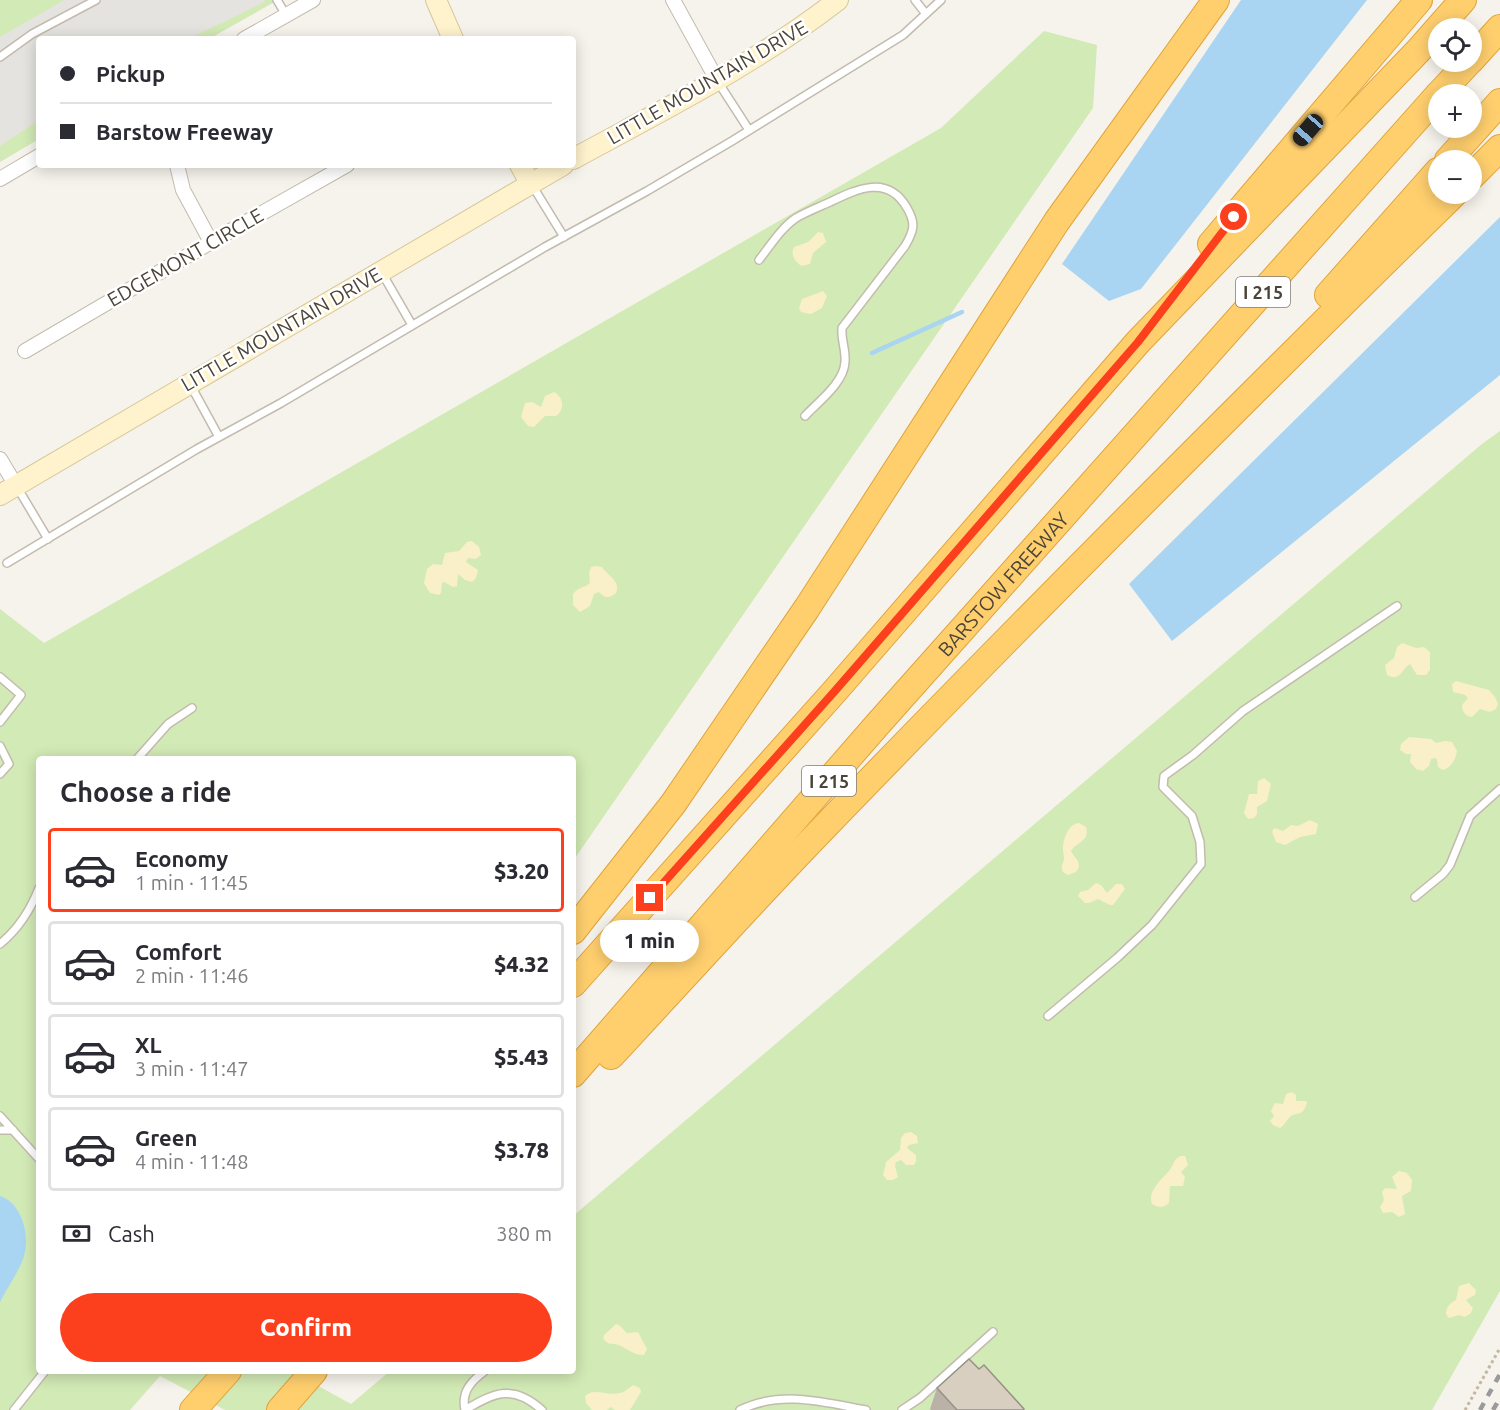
<!DOCTYPE html>
<html lang="en">
<head>
<meta charset="utf-8">
<style>
  :root { --surface:#fff; --page:#f2f2f3; --text:#2b2b33; --muted:#7c7c81; --line:#e1e1e2; --accent:#fc3f1d }
  body { margin:0; font-family:Ubuntu,sans-serif; background:var(--page); color:var(--text); height:100vh; display:flex; flex-direction:column; font-size:22px; white-space:nowrap }
  * { box-sizing:border-box; margin:0 }
  p { font-size:20px; color:var(--muted) }
  .icon { flex:none; width:33px; height:33px; fill:none; stroke:currentColor; stroke-width:2; stroke-linecap:round; stroke-linejoin:round }
  .map { position:relative; flex:1; overflow:hidden }
  .panel { position:absolute; left:36px; top:756px; width:540px; height:618px; display:flex; flex-direction:column; background:var(--surface); border-radius:6px; box-shadow:0 3px 15px #0003 }
  .panel>* { flex:none }
  .banner { position:absolute; left:36px; top:36px; width:540px; height:132px; border-radius:6px; box-shadow:0 3px 15px #0003; display:grid; align-content:center; height:132px; padding:0 24px; background:var(--surface) }
  .tools { position:absolute; left:1428px; top:18px; display:grid; gap:12px }
  .tools a { display:grid; place-items:center; width:54px; height:54px; border-radius:50%; background:var(--surface); box-shadow:0 3px 15px #0003; font-size:30px }
  .end { position:absolute; width:27px; height:27px; margin:-14px; border:8px solid #fc3f1d; background:#fff; box-shadow:0 0 0 3px #fff }
  .from { border-radius:50% }
  .bubble { position:absolute; height:42px; border-radius:21px; background:var(--surface); box-shadow:0 3px 15px #0003; font-size:20px; font-weight:800; line-height:42px; text-align:center }
  .car { position:absolute; width:18px; height:36px; margin:-18px -9px; border-radius:8px; box-shadow:0 0 4px 2px #0007; background:linear-gradient(#222 24%,#8ab4d8 0 40%,#222 0 76%,#8ab4d8 0 86%,#222 0) }
  .banner b { display:flex; align-items:center; gap:21px; height:57px; font-size:22px }
  .banner b+b { border-top:2px solid var(--line) }
  .banner i { width:15px; height:15px; background:var(--text) }
  ul { padding:0; list-style:none }
  li { display:flex; align-items:center; gap:18px; height:84px; margin:0 12px 9px; padding:0 12px; border:3px solid var(--line); border-radius:6px }
  li div { flex:1 }
  li b { display:block; font-size:22px }
  li em { font-style:normal; font-weight:800 }
  li.current { border-color:var(--accent) }
  li>.icon { width:54px; height:54px; stroke-width:1.5 }
  h2 { padding:0 24px; font-size:27px; line-height:72px }
  .pay { display:flex; align-items:center; gap:15px; height:66px; padding:0 24px; font-size:22px }
  .pay p { margin-inline-start:auto }
  .primary-button { display:flex; gap:12px; margin-top:auto; padding:12px 24px }
  .primary-button a { flex:1; height:69px; border-radius:36px; background:var(--accent); color:#fff; font-size:24px; font-weight:800; line-height:69px; text-align:center }
  .map>svg:first-child { display:block }
  .green { fill:#d2eab5 }
  .sand { fill:#f9efc9 }
  .parking { fill:#e5e3e0 }
  .water { fill:#a9d4f2 }
  .lines { fill:none; stroke-linecap:round; stroke-linejoin:round }
  .stream { stroke:#a9d4f2; stroke-width:4.5 }
  .lane-casing { stroke:#c2bbae; stroke-width:10 }
  .street-casing { stroke:#c2bbae; stroke-width:16 }
  .secondary-casing { stroke:#d6c79b; stroke-width:22 }
  .highway-casing { stroke:#e0a43c; stroke-width:28 }
  .path { stroke:#c4b79f; stroke-width:3; stroke-dasharray:3 3; stroke-linecap:butt }
  .lane { stroke:#fff; stroke-width:7 }
  .street { stroke:#fff; stroke-width:14 }
  .secondary { stroke:#fff3cd; stroke-width:20 }
  .highway { stroke:#ffcf6e; stroke-width:26 }
  .rail { stroke:#9a9a9a; stroke-width:4.5; stroke-dasharray:8 8; stroke-linecap:butt }
  .wall { fill:#bab2a6 }
  .building { fill:#d8cfc1; stroke:#979187; stroke-width:1.5 }
  .route { stroke:#fc3f1d; stroke-width:8 }
  .labels { text-anchor:middle; dominant-baseline:central; stroke-width:5; stroke-linejoin:round; paint-order:stroke }
  .shield { fill:#fff; stroke:#817c74; stroke-width:1.5 }
  .shield-label { font-size:18px; font-weight:bold; fill:#4b4439 }
  .street-label { font-size:20px; fill:#4b4439; stroke:#fff }
</style>
</head>
<body>
<div class="map">
<svg width="1500" height="1410" viewBox="0 0 1500 1410">
  <rect width="100%" height="100%" fill="#f6f3ec"/>
  <path class="green" d="M 0,0 L 278,0 L 209,39 L 39,39 L 39,139 L 0,162 Z
    M 1044,31 L 1097,45 L 1093,108 L 573,861 L 573,759 L 39,759 L 39,1371 L 291,1371 L 351,1404 L 390,1371 L 573,1371 L 573,1216 L 1482,444 L 1500,431 L 1500,1291 L 1432,1410 L 225,1410 L 160,1376 L 130,1410 L 0,1410 L 0,609 L 44,643 L 941,128 Z"/>
  <path class="sand" d="M 818,232 L 823,233 L 826,242 L 813,253 L 810,264 L 802,266 C 795,262 790,255 794,247 L 808,242 Z
    M 823,291 L 827,296 L 822,308 L 811,314 L 801,312 L 799,308 L 802,299 Z
    M 554,392 C 564,397 565,410 556,416 L 545,416 L 534,427 L 528,426 L 521,417 L 525,403 L 532,402 L 541,407 L 545,396 Z
    M 472,541 L 479,547 L 481,555 L 476,559 L 468,558 L 466,562 L 478,570 L 476,578 L 472,582 L 465,580 L 458,574 L 457,586 L 453,587 L 444,582 L 442,583 L 441,593 L 439,595 L 430,593 L 424,583 L 427,569 L 433,564 L 442,565 L 445,553 L 459,551 L 467,542 Z
    M 596,566 L 602,567 C 608,576 621,581 616,593 C 610,598 605,599 599,592 L 594,594 L 590,606 L 580,612 L 573,605 L 573,594 C 578,587 585,588 590,583 L 589,573 L 591,567 Z
    M 1402,643 L 1416,648 L 1424,647 L 1430,652 L 1430,670 L 1426,675 L 1417,675 L 1410,664 C 1401,669 1401,682 1387,675 L 1385,665 L 1394,658 L 1397,647 Z
    M 1456,681 L 1489,690 L 1495,697 L 1498,704 L 1496,709 L 1490,712 L 1480,709 L 1472,717 C 1465,716 1462,712 1462,705 L 1468,698 L 1465,695 L 1453,692 L 1452,684 Z
    M 1409,737 L 1431,739 L 1436,743 L 1445,741 L 1452,742 L 1457,751 C 1456,759 1451,768 1443,770 L 1438,767 L 1437,759 L 1434,758 L 1431,759 L 1429,766 L 1423,771 L 1416,769 L 1410,762 L 1411,754 L 1406,754 L 1400,750 L 1401,744 Z
    M 1264,778 L 1271,784 L 1267,801 L 1257,807 L 1257,814 L 1254,818 L 1248,819 L 1244,813 L 1249,794 L 1257,794 L 1258,781 Z
    M 1310,820 L 1318,824 L 1316,834 L 1300,837 L 1285,845 L 1276,842 L 1272,832 L 1274,828 L 1283,831 L 1291,825 L 1298,826 Z
    M 1079,823 L 1086,827 C 1090,841 1077,842 1071,851 C 1074,858 1084,863 1076,872 L 1068,875 L 1063,872 C 1060,866 1063,865 1064,859 C 1064,855 1063,853 1063,849 C 1063,839 1068,824 1079,823 Z
    M 1096,883 L 1101,885 L 1107,893 L 1116,884 L 1122,884 L 1125,889 L 1113,905 L 1110,905 L 1098,899 L 1089,903 L 1085,903 L 1078,896 L 1080,892 L 1088,890 Z
    M 1292,1092 L 1296,1095 L 1296,1101 L 1306,1101 L 1307,1103 C 1302,1117 1300,1111 1291,1116 C 1287,1119 1285,1125 1280,1128 L 1273,1125 L 1270,1121 L 1274,1116 L 1271,1111 L 1275,1103 L 1283,1104 L 1286,1094 Z
    M 911,1132 L 917,1136 L 918,1143 L 909,1145 L 907,1148 L 916,1155 L 916,1161 L 914,1165 L 906,1165 L 901,1160 L 896,1162 L 895,1166 L 898,1177 L 893,1180 L 887,1180 L 883,1175 L 886,1162 L 900,1150 L 901,1138 L 905,1133 Z
    M 1181,1156 L 1185,1156 L 1188,1165 L 1181,1172 L 1185,1177 L 1183,1186 L 1170,1186 L 1169,1203 C 1163,1208 1159,1208 1152,1204 C 1147,1191 1161,1180 1169,1171 C 1174,1165 1173,1159 1181,1156 Z
    M 1399,1171 L 1407,1173 L 1412,1180 L 1411,1191 L 1402,1196 L 1405,1214 L 1399,1217 L 1392,1212 L 1383,1213 L 1380,1207 L 1384,1200 L 1382,1192 L 1385,1188 L 1397,1189 L 1392,1177 Z
    M 1469,1283 L 1476,1290 L 1475,1295 L 1466,1300 L 1473,1308 L 1471,1313 L 1465,1317 L 1459,1315 L 1449,1318 L 1446,1314 C 1446,1307 1450,1303 1456,1300 L 1459,1286 Z
    M 616,1324 L 619,1325 L 627,1333 L 638,1332 L 647,1349 L 644,1355 C 635,1355 628,1350 621,1346 C 613,1342 609,1347 603,1338 L 604,1335 Z
    M 633,1385 L 640,1388 L 641,1392 L 630,1410 L 615,1410 L 611,1407 L 607,1410 L 592,1410 L 586,1403 L 585,1396 C 594,1387 607,1396 620,1393 C 625,1392 629,1388 633,1385 Z"/>
  <path class="parking" d="M 64,0 L 264,0 L 265,2 L 188,39 L 39,39 L 39,120 L 0,146 L 0,37 Z"/>
  <path class="water" d="M 1241,0 L 1367,0 L 1141,289 L 1109,301 L 1062,264 Z
    M 1500,217 L 1500,375 L 1172,641 L 1129,584 Z
    M 0,1196 C 22,1203 30,1235 24,1256 C 20,1270 7,1288 0,1302 Z"/>
  <g class="lines">
    <path class="stream" d="M 872,353 L 962,312"/>
    <defs>
      <path id="lane" d="M 277,0 L 286,15
        M 915,0 L 926,14
        M 0,57 L 32,34 L 96,0
        M 718,82 L 749,130
        M 532,185 L 564,237
        M 759,260 C 770,246 781,228 796,218 C 806,212 819,207 830,202 C 857,189 888,174 907,208 C 916,223 914,231 905,246 L 842,328 C 841,340 846,350 845,362 C 844,383 818,402 805,416
        M 382,273 L 412,325
        M 191,386 L 219,437
        M 17,487 L 48,539
        M 7,563 L 197,449 L 281,403 L 545,247 L 647,191 L 732,141 L 903,35 L 941,0
        M 0,677 L 21,695 L 0,722
        M 0,746 L 9,764 L 0,774
        M 137,759 L 168,724 L 192,708
        M 1415,897 L 1443,874 L 1450,865 L 1470,816 L 1500,789
        M 0,944 C 17,930 31,909 39,888
        M 1048,1016 L 1117,958 L 1152,925 L 1201,864 L 1200,842 L 1192,816 L 1163,787 L 1164,776 L 1193,755 L 1243,711 L 1397,606
        M 0,1116 L 39,1159
        M 0,1130 L 13,1130
        M 14,1410 L 45,1371
        M 465,1410 C 495,1392 513,1384 542,1410
        M 465,1410 C 461,1392 471,1381 485,1371
        M 740,1410 C 781,1390 823,1402 866,1410
        M 902,1410 L 920,1398 L 993,1332"/>
      <path id="street" d="M 673,0 L 717,80
        M 244,39 L 313,0
        M 177,165 L 183,190 L 211,242
        M 0,179 L 39,156
        M 25,351 L 211,242 L 347,165
        M 0,459 L 15,484"/>
      <path id="secondary" d="M 436,0 L 453,39
        M 573,159 C 663,110 757,63 838,0
        M 520,165 L 530,183
        M 0,495 L 563,165"/>
      <g id="highway">
        <path d="M 1472,59 L 1500,28"/>
        <path d="M 1439,94 L 1469,62"/>
        <path d="M 1448,160 L 1500,102"/>
        <path d="M 1472,176 L 1500,148"/>
        <path d="M 1211,244 L 1419,0"/>
        <path d="M 1328,295 L 1438,171"/>
        <path d="M 573,931 L 673,804 L 807,608 L 1057,221 L 1216,0"/>
        <path d="M 573,984 L 834,692 L 1138,342 L 1418,51 L 1463,0"/>
        <path d="M 611,1056 C 677,985 742,913 809,843 C 1021,623 1236,408 1454,194"/>
        <path id="s1" d="M 573,1074 L 877,725 L 1438,95"/>
        <path d="M 193,1410 L 228,1371"/>
        <path d="M 280,1410 L 314,1371"/>
      </g>
    </defs>
    <use href="#lane" class="lane-casing"/>
    <use href="#street" class="street-casing"/>
    <use href="#secondary" class="secondary-casing"/>
    <use href="#highway" class="highway-casing"/>
    <path class="path" d="M 1465,1410 L 1500,1348"/>
    <use href="#lane" class="lane"/>
    <use href="#street" class="street"/>
    <use href="#secondary" class="secondary"/>
    <use href="#highway" class="highway"/>
    <path class="rail" d="M 1480,1410 L 1500,1374
      M 1493,1410 L 1500,1398"/>
  </g>
  <path class="wall" d="M 979,1369 L 1023,1410 L 931,1410 L 930,1409 L 937,1388 Z"/>
  <path class="building" d="M 969,1359 L 979,1369 L 984,1365 L 1024,1409 L 1023,1410 L 957,1410 L 937,1388 Z"/>
  <g class="lines">
    <path class="route" d="M 650,898 L 834,692 L 1138,342 L 1234,217"/>
  </g>
  <g class="labels">
    <g class="shield">
      <rect x="1236" y="277" width="54" height="30" rx="4.5"/>
      <rect x="802" y="766" width="54" height="30" rx="4.5"/>
    </g>
    <g class="shield-label">
      <text x="1263" y="292">I 215</text>
      <text x="829" y="781">I 215</text>
    </g>
    <g class="street-label">
      <text transform="translate(707 82) rotate(-30)">LITTLE MOUNTAIN DRIVE</text>
      <text transform="translate(185 257) rotate(-30)">EDGEMONT CIRCLE</text>
      <text transform="translate(281 329) rotate(-30)">LITTLE MOUNTAIN DRIVE</text>
      <text stroke="none"><textPath href="#s1" startOffset="652">BARSTOW FREEWAY</textPath></text>
    </g>
  </g>
</svg>
<div class="tools">
<a><svg class="icon" aria-label="locate" viewBox="0 0 24 24"><circle cx="12" cy="12" r="6"/><path d="M12 2v4M12 18v4M2 12h4M18 12h4"/></svg></a>
<a>+</a>
<a>−</a>
</div>
<i class="end from" style="left:1234px;top:217px"></i>
<i class="end" style="left:650px;top:898px"></i>
<div class="bubble" style="left:600px;top:920px;width:99px">1 min</div>
<i class="car" style="left:1308px;top:130px;rotate:221deg"></i>
<div class="banner">
<b><i class="from"></i>Pickup</b>
<b><i></i>Barstow Freeway</b>
</div>
<section class="panel">
<h2>Choose a ride</h2>
<ul>
<li class="current"><svg class="icon" aria-label="car" viewBox="0 0 24 24"><path d="M5 17H2v-5l4-1 3-4h7l3 4 3 1v5h-3M9 17h6M6 11h13"/><circle cx="7" cy="17" r="2"/><circle cx="17" cy="17" r="2"/></svg><div><b>Economy</b><p>1 min · 11:45</p></div><em>$3.20</em></li>
<li><svg class="icon" aria-label="car" viewBox="0 0 24 24"><path d="M5 17H2v-5l4-1 3-4h7l3 4 3 1v5h-3M9 17h6M6 11h13"/><circle cx="7" cy="17" r="2"/><circle cx="17" cy="17" r="2"/></svg><div><b>Comfort</b><p>2 min · 11:46</p></div><em>$4.32</em></li>
<li><svg class="icon" aria-label="car" viewBox="0 0 24 24"><path d="M5 17H2v-5l4-1 3-4h7l3 4 3 1v5h-3M9 17h6M6 11h13"/><circle cx="7" cy="17" r="2"/><circle cx="17" cy="17" r="2"/></svg><div><b>XL</b><p>3 min · 11:47</p></div><em>$5.43</em></li>
<li><svg class="icon" aria-label="car" viewBox="0 0 24 24"><path d="M5 17H2v-5l4-1 3-4h7l3 4 3 1v5h-3M9 17h6M6 11h13"/><circle cx="7" cy="17" r="2"/><circle cx="17" cy="17" r="2"/></svg><div><b>Green</b><p>4 min · 11:48</p></div><em>$3.78</em></li>
</ul>
<div class="pay"><svg class="icon" aria-label="cash" viewBox="0 0 24 24"><path d="M3 7h18v10H3z"/><circle cx="12" cy="12" r="2"/></svg>Cash<p>380 m</p></div>
<div class="primary-button"><a>Confirm</a></div>
</section>
</div>
</body>
</html>
